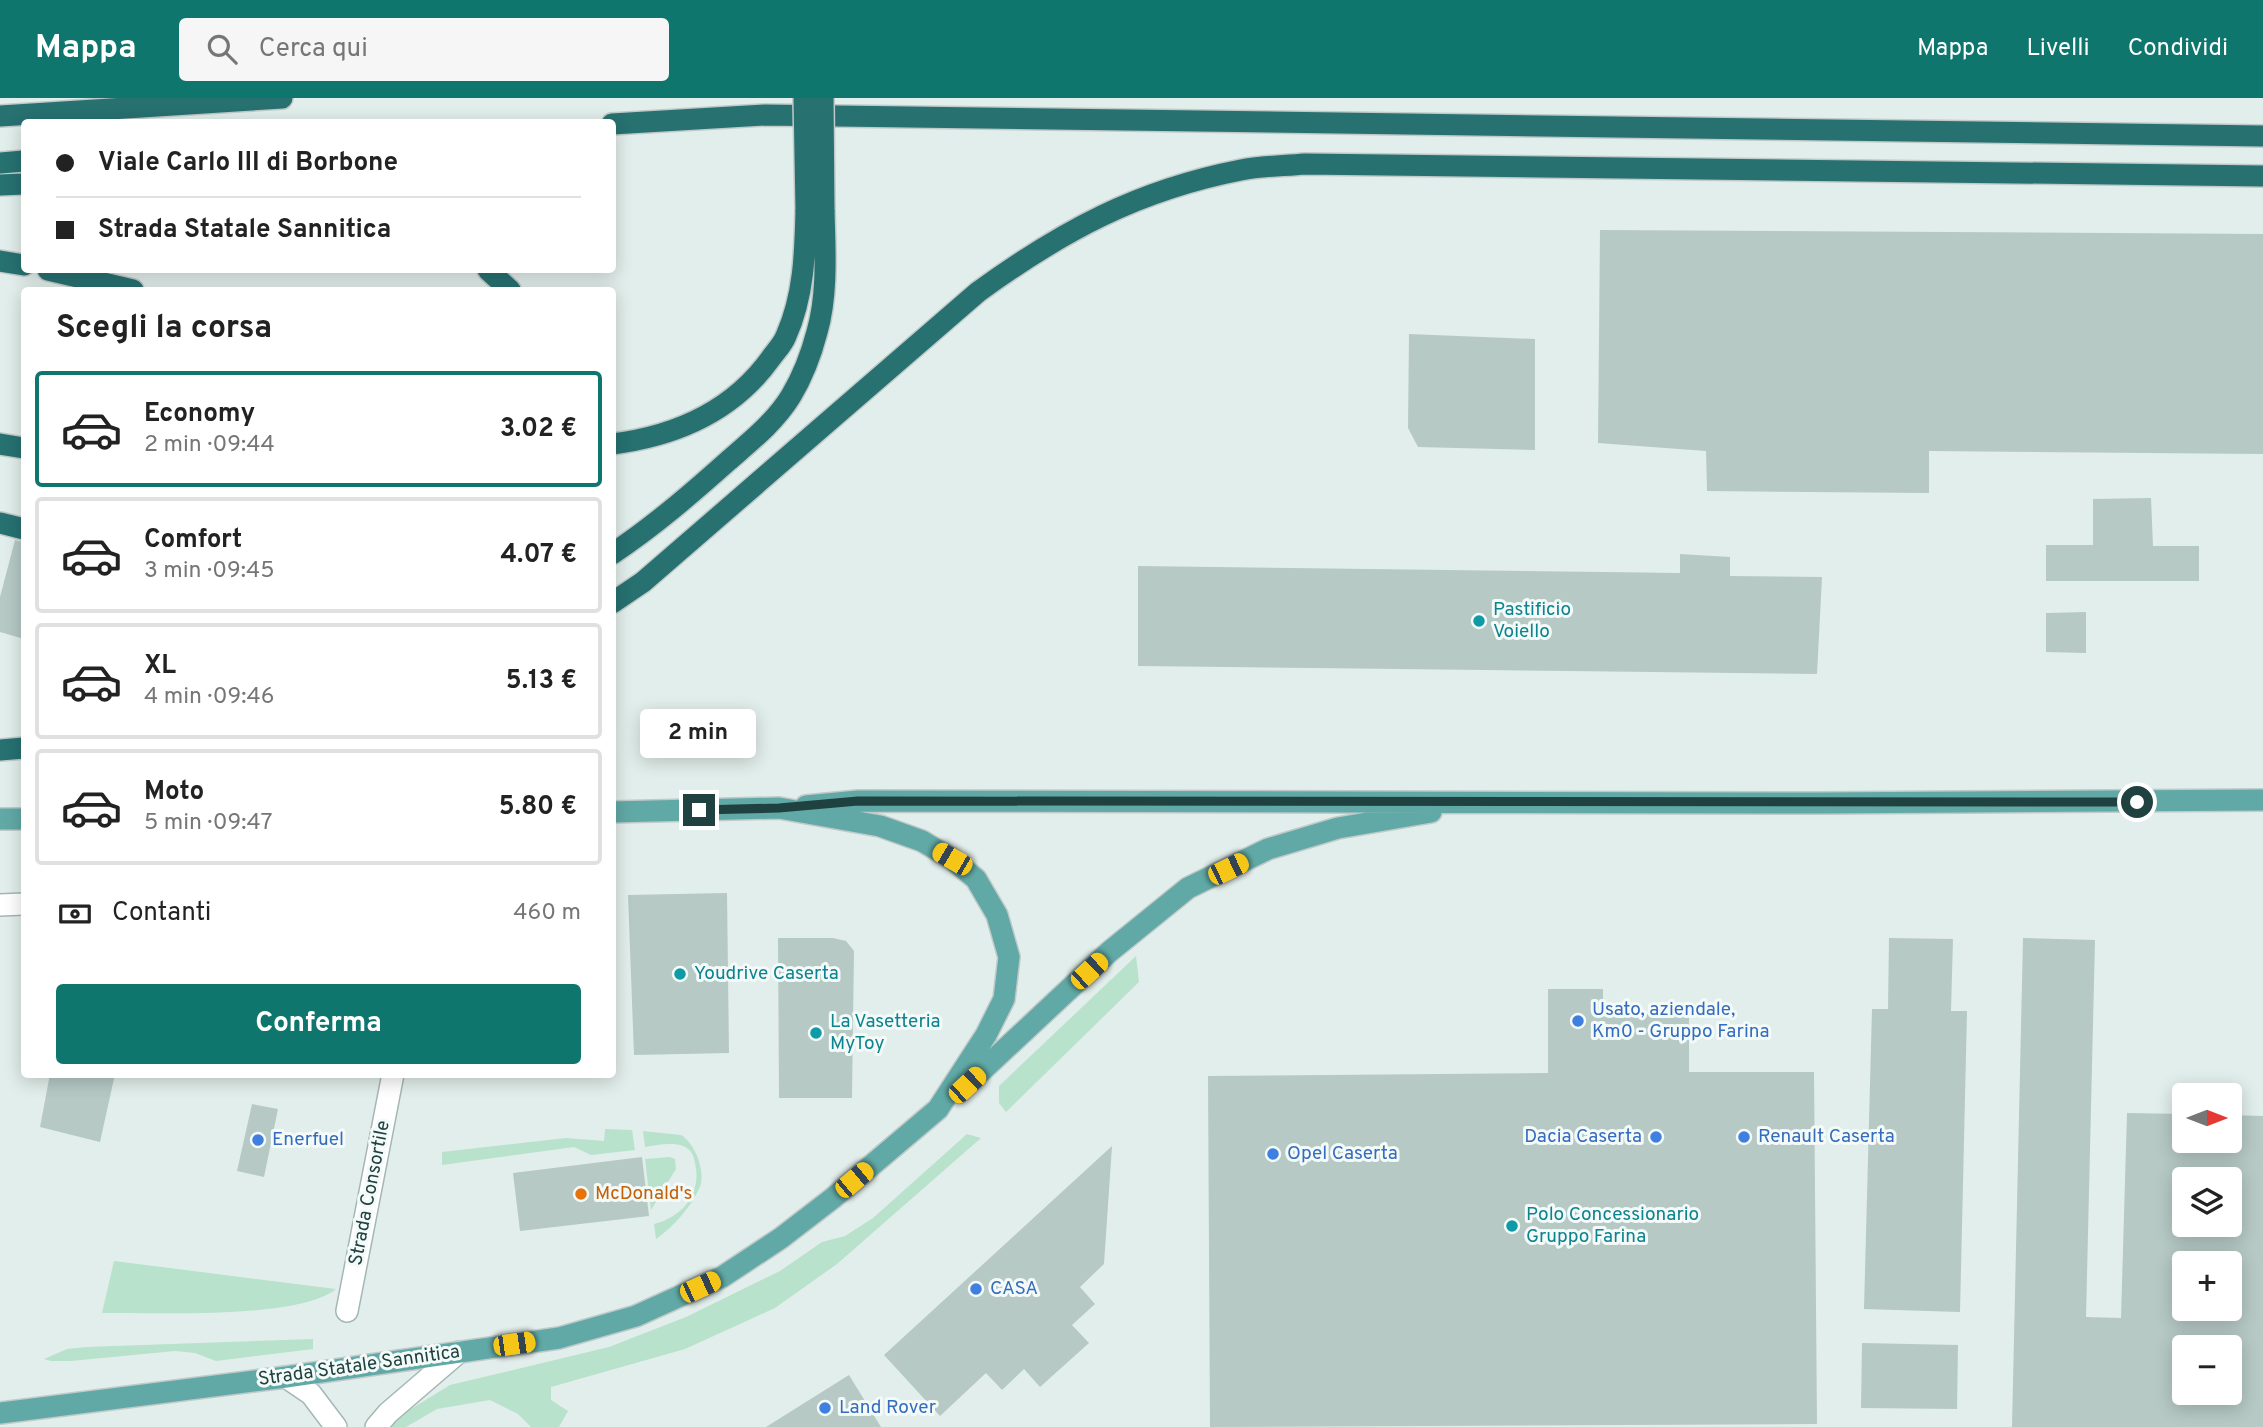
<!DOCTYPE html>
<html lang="it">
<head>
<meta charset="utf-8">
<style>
  :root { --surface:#fff; --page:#f6f6f6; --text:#222; --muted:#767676; --line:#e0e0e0; --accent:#0f766e }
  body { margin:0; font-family:Overpass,sans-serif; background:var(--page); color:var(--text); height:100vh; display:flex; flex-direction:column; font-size:26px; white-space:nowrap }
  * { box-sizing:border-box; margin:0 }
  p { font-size:23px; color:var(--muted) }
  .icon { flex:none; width:38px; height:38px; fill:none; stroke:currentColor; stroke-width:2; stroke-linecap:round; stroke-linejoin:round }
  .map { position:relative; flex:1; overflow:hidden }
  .side { position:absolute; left:21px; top:189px; width:595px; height:791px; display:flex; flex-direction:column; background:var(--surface); border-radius:7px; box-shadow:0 4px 18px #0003 }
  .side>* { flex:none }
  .hud { position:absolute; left:21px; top:21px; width:595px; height:154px; border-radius:7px; box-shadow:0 4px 18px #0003; display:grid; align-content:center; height:154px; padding:0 35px; background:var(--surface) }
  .needle { width:46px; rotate:90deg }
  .controls { position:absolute; left:2172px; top:985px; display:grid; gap:14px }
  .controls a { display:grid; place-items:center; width:70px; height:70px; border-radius:7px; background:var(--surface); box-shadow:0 4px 18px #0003; font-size:35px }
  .end { position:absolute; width:32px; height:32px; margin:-16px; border:9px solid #1f413f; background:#fff; box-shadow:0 0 0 4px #fff }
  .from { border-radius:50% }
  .bubble { position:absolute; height:49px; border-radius:7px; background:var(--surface); box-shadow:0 4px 18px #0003; font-size:23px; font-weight:700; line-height:49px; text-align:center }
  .car { position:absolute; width:21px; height:42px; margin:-21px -10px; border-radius:9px; box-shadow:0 0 5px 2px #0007; background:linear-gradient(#f5c518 24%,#345 0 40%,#f5c518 0 76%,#345 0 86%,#f5c518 0) }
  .hud b { display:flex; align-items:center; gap:24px; height:66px; font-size:26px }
  .hud b+b { border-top:2px solid var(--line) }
  .hud i { width:18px; height:18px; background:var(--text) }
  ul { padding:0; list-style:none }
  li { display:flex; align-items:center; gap:21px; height:116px; margin:0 14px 10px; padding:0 21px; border:4px solid var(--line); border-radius:7px }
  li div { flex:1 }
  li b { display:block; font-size:26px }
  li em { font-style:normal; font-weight:700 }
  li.active { border-color:var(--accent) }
  li>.icon { width:63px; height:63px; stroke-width:1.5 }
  h2 { padding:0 35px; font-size:32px; line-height:84px }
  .pay { display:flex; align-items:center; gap:18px; height:77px; padding:0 35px; font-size:26px }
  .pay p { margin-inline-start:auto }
  .cta { display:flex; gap:14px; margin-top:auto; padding:14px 35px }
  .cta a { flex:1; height:80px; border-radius:7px; background:var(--accent); color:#fff; font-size:28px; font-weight:700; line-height:80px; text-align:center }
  header { display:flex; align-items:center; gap:42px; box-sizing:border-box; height:98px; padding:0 35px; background:var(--accent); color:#fff }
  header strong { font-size:33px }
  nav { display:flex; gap:38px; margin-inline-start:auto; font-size:24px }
  .search { width:490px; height:63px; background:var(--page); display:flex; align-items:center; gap:18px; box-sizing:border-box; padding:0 24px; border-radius:7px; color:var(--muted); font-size:26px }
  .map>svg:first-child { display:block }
  .green { fill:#b8e2cc }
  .building { fill:#b6c9c5; fill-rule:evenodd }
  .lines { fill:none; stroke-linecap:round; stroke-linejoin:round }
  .minor-casing { stroke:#a4b7b4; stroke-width:24 }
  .major-casing { stroke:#c0cac9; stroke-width:24 }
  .highway-casing { stroke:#c0cac9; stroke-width:24 }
  .minor { stroke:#fff; stroke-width:21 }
  .major { stroke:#61a9a6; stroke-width:21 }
  .highway { stroke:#277171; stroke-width:21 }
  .highway-bridge-casing { stroke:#c0cac9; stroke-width:24; stroke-linecap:butt }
  .highway-bridge { stroke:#277171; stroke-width:21 }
  .route { stroke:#1f413f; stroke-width:9 }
  .culture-dot { fill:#0f9aa8; stroke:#f3faf8; stroke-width:2.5 }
  .shop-dot { fill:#3f7fe0; stroke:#f3faf8; stroke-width:2.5 }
  .food-dot { fill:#e8710a; stroke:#f3faf8; stroke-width:2.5 }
  .labels { text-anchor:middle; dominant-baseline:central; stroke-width:6; stroke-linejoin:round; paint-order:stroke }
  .culture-label { font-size:19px; fill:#0d838f; stroke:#f3faf8; text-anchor:start }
  .shop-label { font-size:19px; fill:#366cbe; stroke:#f3faf8; text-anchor:start }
  .street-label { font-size:19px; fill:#1f413f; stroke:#f3faf8 }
  .food-label { font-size:19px; fill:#c56008; stroke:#f3faf8; text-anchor:start }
</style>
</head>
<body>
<header>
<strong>Mappa</strong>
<div class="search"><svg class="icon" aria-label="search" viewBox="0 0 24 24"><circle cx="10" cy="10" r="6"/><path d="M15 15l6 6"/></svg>Cerca qui</div>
<nav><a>Mappa</a><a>Livelli</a><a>Condividi</a></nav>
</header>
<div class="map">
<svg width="2263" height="1329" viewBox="0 0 2263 1329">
  <rect width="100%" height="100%" fill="#e2eeeb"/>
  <path class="green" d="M 1136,858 L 1139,884 L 1006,1014 L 999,1005 L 999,988 Z
    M 605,1031 L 632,1032 L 635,1052 L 591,1057 L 574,1049 L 442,1067 L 442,1054 L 566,1040 L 604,1043 Z
    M 643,1033 L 681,1037 C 695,1045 707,1075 699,1091 C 690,1110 673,1129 656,1141 L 654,1126 C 683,1119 702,1095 695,1065 C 694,1058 691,1051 683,1048 C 673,1044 656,1047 645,1049 Z
    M 967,1036 L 981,1040 L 837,1166 L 775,1210 L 685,1251 L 551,1289 L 551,1302 L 568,1313 L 559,1329 L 531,1329 L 518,1316 L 490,1302 L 437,1311 L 406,1329 L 388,1329 L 393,1322 L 450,1287 L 609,1249 L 686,1219 L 780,1173 L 822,1144 L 845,1138 L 873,1120 Z
    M 670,1059 L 675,1061 L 676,1071 L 651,1112 L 645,1061 Z
    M 114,1163 L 336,1191 C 298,1222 154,1214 102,1215 Z
    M 313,1241 L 313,1251 L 216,1263 L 195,1255 L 175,1253 L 71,1263 L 51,1263 L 44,1261 L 67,1251 L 87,1249 Z"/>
  <path class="building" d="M 1600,132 L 2263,136 L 2263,356 L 1929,353 L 1929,395 L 1707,393 L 1706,353 L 1598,345 Z
    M 1409,236 L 1535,241 L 1535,352 L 1418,349 L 1408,330 Z
    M 2151,400 L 2153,448 L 2199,448 L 2199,483 L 2046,483 L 2046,447 L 2093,447 L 2093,401 Z
    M 15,442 L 24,444 L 24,541 L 0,534 L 0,499 Z
    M 1680,456 L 1730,459 L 1730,478 L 1822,479 L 1817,576 L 1138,568 L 1138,468 L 1680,475 Z
    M 2086,514 L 2086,555 L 2046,554 L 2046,515 Z
    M 727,795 L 729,955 L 634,957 L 628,797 Z
    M 778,840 L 833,840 L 846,843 L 854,853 L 852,1000 L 779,1000 Z
    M 1889,840 L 1953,841 L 1951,913 L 1967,913 L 1960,1214 L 1864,1211 L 1872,911 L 1888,911 Z
    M 2023,840 L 2095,842 L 2086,1219 L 2121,1220 L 2127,1015 L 2184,1016 L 2184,1043 L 2230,1043 L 2230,1017 L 2263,1018 L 2263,1329 L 2012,1329 ZM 2184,1082 L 2230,1082 L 2230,1127 L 2184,1127 ZM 2184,1166 L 2230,1166 L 2230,1211 L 2184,1211 ZM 2184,1250 L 2230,1250 L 2230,1295 L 2184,1295 Z
    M 1548,891 L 1603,891 L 1603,916 L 1689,916 L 1689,974 L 1814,974 L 1817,1326 L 1210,1329 L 1208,978 L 1548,975 Z
    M 50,976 L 115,976 L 100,1044 L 40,1029 Z
    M 252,1006 L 278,1011 L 264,1079 L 237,1073 Z
    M 1112,1048 L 1104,1166 L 1080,1189 L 1095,1206 L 1072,1227 L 1089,1245 L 1040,1289 L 1024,1271 L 1002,1292 L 986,1275 L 940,1318 L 884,1257 Z
    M 642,1059 L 649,1118 L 520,1133 L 513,1075 Z
    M 1862,1245 L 1958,1247 L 1957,1311 L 1861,1310 Z
    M 849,1277 L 881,1329 L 766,1329 Z"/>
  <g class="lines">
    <defs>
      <path id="minor" d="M 0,807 L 24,806
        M 347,1213 L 393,976
        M 286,1279 L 311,1296 L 336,1329
        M 376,1329 L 388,1315 L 459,1254"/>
      <path id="major" d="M 806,708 L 858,703 L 1820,705 L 2263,702
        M 0,721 L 24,721
        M 959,994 L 1109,854 L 1188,790 L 1268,751 L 1338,730 L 1431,714
        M 0,1315 L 286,1279 L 559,1240 L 636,1218 L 722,1179 L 781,1140 L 833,1100 L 938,1011 L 986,937 L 1004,901 L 1009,859 L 997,817 L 976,781 L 952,761 L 922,743 L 880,728 L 779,710 L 612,714"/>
      <path id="highway" d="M 0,18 L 282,0
        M 612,26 L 765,17 L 2263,38
        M 0,65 L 24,63
        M 0,87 L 24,86
        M 0,163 L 24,167
        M 48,172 L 133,192
        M 488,172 L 510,192
        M 0,346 L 24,350
        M 612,346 C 676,338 733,313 771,260 C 776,253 783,246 786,238 C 804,198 805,155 806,112
        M 0,425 L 24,431
        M 612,456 C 654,428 691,396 728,363 C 751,343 775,324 791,298 C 803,278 811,257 817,234 C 828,196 825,152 824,112
        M 612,505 L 643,484 L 978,194 C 1062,133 1138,92 1241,72 C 1261,68 1284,68 1305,66 L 2263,78
        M 0,652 L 24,650"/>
    </defs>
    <use href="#minor" class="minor-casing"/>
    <use href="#major" class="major-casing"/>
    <use href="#highway" class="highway-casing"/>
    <use href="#minor" class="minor"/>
    <use href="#major" class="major"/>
    <use href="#highway" class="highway"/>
    <defs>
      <path id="highway-bridge" d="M 804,0 L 806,112
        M 823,0 L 824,112"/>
    </defs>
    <use href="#highway-bridge" class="highway-bridge-casing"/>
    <use href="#highway-bridge" class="highway-bridge"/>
  </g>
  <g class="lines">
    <path class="route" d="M 699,712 L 779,710 L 858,703 L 2137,704"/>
  </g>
  <g class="culture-dot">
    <circle cx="1479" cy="523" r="7"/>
    <circle cx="680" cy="876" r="7"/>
    <circle cx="816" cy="935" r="7"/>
    <circle cx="1512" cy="1128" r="7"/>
  </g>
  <g class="shop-dot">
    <circle cx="1578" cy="923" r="7"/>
    <circle cx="1656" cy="1039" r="7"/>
    <circle cx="1744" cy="1039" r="7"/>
    <circle cx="258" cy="1042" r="7"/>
    <circle cx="1273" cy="1056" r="7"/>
    <circle cx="976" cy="1191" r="7"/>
    <circle cx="825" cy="1310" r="7"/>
  </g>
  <circle class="food-dot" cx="581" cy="1096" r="7"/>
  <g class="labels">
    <g class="culture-label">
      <text x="1493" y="512">Pastificio<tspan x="1493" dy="22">Voiello</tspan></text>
      <text x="694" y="876">Youdrive Caserta</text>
      <text x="830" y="924">La Vasetteria<tspan x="830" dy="22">MyToy</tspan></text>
      <text x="1526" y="1117">Polo Concessionario<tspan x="1526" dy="22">Gruppo Farina</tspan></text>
    </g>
    <g class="shop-label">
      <text x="1592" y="912">Usato, aziendale,<tspan x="1592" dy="22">Km0 - Gruppo Farina</tspan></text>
      <text x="1642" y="1039" text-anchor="end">Dacia Caserta</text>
      <text x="1758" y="1039">Renault Caserta</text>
      <text x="272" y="1042">Enerfuel</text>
      <text x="1287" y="1056">Opel Caserta</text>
      <text x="990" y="1191">CASA</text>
      <text x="839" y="1310">Land Rover</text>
    </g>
    <g class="street-label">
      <text transform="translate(370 1095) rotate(-79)">Strada Consortile</text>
      <text transform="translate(359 1268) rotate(-8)">Strada Statale Sannitica</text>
    </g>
    <g class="food-label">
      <text x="595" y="1096">McDonald's</text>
    </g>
  </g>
</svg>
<div class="controls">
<a><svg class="needle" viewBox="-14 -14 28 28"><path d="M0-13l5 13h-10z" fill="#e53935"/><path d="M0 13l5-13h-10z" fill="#767676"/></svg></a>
<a><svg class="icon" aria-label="layers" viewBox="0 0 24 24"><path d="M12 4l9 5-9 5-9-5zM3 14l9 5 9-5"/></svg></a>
<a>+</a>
<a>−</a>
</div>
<i class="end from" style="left:2137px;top:704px"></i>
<i class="end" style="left:699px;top:712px"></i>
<div class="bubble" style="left:640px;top:611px;width:116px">2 min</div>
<i class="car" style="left:952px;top:761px;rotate:300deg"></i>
<i class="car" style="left:1228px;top:771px;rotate:64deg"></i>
<i class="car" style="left:1089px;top:873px;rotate:47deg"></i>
<i class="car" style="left:967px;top:987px;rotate:47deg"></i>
<i class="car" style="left:854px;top:1082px;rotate:50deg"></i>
<i class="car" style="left:700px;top:1189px;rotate:65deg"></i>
<i class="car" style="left:514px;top:1246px;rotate:82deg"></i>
<div class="hud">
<b><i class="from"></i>Viale Carlo III di Borbone</b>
<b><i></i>Strada Statale Sannitica</b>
</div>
<section class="side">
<h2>Scegli la corsa</h2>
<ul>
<li class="active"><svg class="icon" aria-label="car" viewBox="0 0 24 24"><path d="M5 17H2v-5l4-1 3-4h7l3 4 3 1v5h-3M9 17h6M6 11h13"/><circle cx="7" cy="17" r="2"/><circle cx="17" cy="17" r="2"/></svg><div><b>Economy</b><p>2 min · 09:44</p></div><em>3.02 €</em></li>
<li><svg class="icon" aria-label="car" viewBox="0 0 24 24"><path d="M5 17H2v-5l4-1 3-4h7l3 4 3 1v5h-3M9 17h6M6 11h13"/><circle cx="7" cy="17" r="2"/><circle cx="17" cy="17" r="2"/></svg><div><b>Comfort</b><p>3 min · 09:45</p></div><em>4.07 €</em></li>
<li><svg class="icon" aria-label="car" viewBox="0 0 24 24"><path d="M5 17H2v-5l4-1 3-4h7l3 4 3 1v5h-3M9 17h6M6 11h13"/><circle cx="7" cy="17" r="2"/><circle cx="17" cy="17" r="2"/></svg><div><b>XL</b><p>4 min · 09:46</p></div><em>5.13 €</em></li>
<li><svg class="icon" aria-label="car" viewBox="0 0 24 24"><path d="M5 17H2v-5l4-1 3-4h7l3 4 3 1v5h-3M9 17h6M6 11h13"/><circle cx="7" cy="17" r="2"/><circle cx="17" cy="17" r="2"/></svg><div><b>Moto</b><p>5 min · 09:47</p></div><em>5.80 €</em></li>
</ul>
<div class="pay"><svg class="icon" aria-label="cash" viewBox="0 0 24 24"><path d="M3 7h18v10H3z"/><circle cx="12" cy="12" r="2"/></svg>Contanti<p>460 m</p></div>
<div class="cta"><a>Conferma</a></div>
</section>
</div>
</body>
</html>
